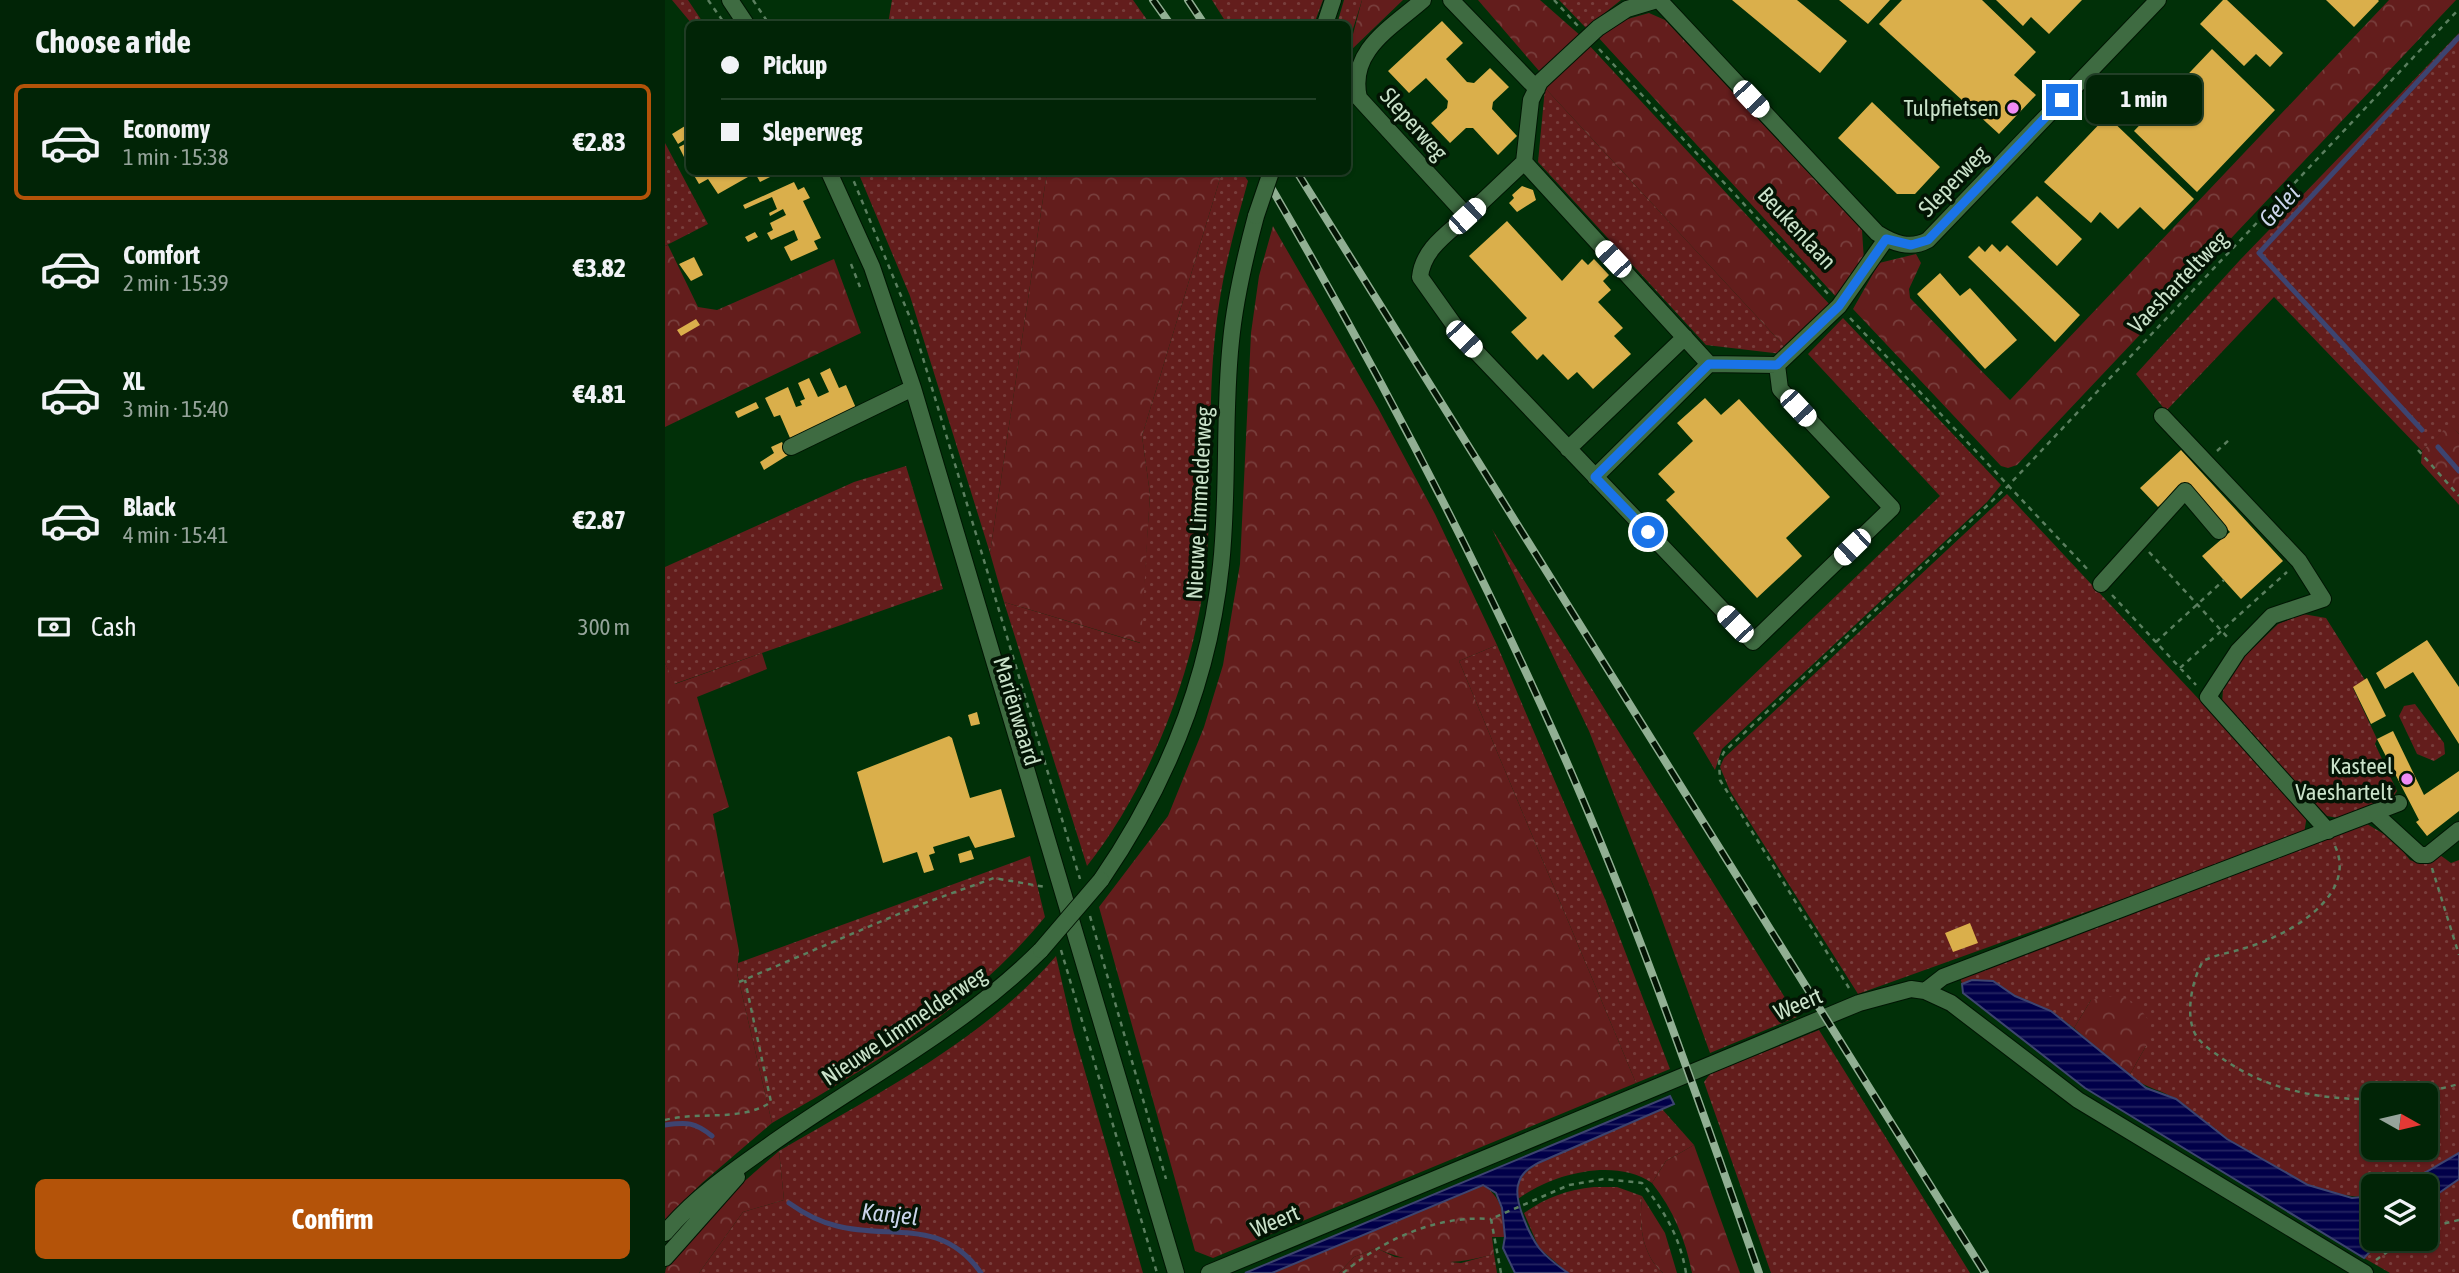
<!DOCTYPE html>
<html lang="en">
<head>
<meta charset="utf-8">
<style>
  :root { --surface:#012406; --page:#0b2c10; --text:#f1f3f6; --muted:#96a49b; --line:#234128; --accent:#b45309 }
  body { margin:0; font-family:"Asap Condensed",sans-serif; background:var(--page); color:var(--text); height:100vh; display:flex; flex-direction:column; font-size:26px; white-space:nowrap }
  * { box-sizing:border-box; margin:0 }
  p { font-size:23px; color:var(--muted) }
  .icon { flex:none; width:38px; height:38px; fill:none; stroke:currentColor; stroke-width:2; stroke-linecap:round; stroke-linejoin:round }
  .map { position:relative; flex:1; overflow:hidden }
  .drawer { display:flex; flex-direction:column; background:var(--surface); width:665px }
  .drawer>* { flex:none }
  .hud { position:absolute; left:21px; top:21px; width:665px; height:154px; border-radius:10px; box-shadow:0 2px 5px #0004,0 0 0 2px var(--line); display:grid; align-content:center; height:154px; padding:0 35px; background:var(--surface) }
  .needle { width:46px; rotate:98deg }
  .controls { position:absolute; left:1696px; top:1083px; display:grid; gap:14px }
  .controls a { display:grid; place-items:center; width:77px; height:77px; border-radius:10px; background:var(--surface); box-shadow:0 2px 5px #0004,0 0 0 2px var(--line); font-size:35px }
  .end { position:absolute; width:32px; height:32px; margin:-16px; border:9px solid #1a73e8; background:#fff; box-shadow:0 0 0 4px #fff }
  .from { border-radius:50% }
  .bubble { position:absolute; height:49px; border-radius:10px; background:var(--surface); box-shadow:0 2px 5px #0004,0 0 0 2px var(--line); font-size:23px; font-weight:700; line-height:49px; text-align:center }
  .car { position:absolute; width:21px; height:42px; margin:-21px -10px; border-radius:9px; box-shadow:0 0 5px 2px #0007; background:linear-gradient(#fff 24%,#345 0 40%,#fff 0 76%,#345 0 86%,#fff 0) }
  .hud b { display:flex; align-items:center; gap:24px; height:66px; font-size:26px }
  .hud b+b { border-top:2px solid var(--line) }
  .hud i { width:18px; height:18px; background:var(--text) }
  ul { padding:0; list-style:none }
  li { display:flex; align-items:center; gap:21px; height:116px; margin:0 14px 10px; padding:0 21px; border:4px solid transparent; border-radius:10px }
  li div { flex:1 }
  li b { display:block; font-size:26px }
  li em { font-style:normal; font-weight:700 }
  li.on { border-color:var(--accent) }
  li>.icon { width:63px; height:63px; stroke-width:1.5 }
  h2 { padding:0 35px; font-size:32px; line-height:84px }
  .pay { display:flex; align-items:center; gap:18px; height:77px; padding:0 35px; font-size:26px }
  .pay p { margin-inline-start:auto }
  .action { display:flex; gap:14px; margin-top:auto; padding:14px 35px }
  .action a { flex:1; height:80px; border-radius:10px; background:var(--accent); color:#fff; font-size:28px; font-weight:700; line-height:80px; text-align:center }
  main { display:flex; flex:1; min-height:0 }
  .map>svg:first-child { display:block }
  .grass { fill:url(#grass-dots); fill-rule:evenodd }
  .forest { fill:url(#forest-crowns) }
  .water { fill:url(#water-rules); stroke:#3d4470; stroke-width:2 }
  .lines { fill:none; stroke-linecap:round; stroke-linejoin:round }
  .stream { stroke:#3d4470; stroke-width:5 }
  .building { fill:#daaf4b }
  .minor-casing { stroke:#011503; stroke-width:18 }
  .path { stroke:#5b7f5f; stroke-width:2.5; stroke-dasharray:5 5; stroke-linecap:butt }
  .minor { stroke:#3e6b41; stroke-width:16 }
  .rail-casing { stroke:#91af93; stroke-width:8 }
  .rail { stroke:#031404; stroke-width:5; stroke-dasharray:16; stroke-linecap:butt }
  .minor-bridge-casing { stroke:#011503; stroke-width:18; stroke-linecap:butt }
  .minor-bridge { stroke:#3e6b41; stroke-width:16 }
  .route { stroke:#1a73e8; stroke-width:9 }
  .poi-dot { fill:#f08bf5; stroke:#031404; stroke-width:2.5 }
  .labels { text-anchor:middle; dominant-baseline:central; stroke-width:7; stroke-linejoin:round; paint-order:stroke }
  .poi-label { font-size:23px; fill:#cae2ca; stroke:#031404; text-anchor:end }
  .street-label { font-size:23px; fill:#cae2ca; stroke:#031404 }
  .water-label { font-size:24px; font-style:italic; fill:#cbd5eb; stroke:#031404 }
</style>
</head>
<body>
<main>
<section class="drawer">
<h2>Choose a ride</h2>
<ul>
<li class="on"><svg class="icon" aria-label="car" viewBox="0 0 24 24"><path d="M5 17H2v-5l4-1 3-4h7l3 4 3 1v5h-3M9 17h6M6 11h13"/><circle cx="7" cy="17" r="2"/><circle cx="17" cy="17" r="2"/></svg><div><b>Economy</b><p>1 min · 15:38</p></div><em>€2.83</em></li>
<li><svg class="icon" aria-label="car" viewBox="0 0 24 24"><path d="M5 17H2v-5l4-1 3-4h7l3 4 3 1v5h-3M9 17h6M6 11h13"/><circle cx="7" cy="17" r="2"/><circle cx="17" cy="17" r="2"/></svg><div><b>Comfort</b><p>2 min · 15:39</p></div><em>€3.82</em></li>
<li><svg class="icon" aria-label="car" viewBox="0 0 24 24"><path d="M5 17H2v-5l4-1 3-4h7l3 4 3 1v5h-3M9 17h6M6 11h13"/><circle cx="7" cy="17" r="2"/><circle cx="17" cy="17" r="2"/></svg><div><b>XL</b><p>3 min · 15:40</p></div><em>€4.81</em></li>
<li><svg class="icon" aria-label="car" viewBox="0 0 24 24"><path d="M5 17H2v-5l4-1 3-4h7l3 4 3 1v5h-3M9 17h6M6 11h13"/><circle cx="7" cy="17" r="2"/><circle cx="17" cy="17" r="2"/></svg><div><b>Black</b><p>4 min · 15:41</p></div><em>€2.87</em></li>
</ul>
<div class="pay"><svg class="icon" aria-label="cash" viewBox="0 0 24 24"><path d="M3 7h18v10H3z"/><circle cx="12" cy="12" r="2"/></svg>Cash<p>300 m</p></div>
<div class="action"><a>Confirm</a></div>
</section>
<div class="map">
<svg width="1794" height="1273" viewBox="0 0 1794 1273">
  <defs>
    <pattern id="grass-dots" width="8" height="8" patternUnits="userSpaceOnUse" patternTransform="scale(1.75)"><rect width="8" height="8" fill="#631d1c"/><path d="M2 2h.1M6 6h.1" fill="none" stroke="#783e3c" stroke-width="1.8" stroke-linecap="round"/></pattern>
    <pattern id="forest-crowns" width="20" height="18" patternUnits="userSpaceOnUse" patternTransform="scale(1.75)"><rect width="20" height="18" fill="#631d1c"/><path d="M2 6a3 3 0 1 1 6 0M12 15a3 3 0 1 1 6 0" fill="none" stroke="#783e3c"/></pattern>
    <pattern id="water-rules" width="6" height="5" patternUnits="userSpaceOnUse" patternTransform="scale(1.75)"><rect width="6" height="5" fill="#010049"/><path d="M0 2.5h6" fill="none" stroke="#252562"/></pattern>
  </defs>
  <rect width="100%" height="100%" fill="#013008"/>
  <path class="grass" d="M 7,0 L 23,0 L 37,21 L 27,24 Z
    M 227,0 L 468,0 L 485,24 L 223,24 Z
    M 547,0 L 658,0 L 649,24 L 562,24 Z
    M 679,0 L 697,0 L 683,45 L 682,24 L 672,24 Z
    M 894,0 L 956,0 L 921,28 Z
    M 1794,33 L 1794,434 L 1785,425 L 1757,451 L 1609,297 L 1501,411 L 1471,374 L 1575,260 Z
    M 880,88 L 1122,349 L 1118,354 L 1041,345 L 873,162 Z
    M 0,143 L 43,224 L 0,246 Z
    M 193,172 L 382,172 L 325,553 L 245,296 Z
    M 557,172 L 577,172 L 583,181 C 572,221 560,263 554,305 C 541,387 548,471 542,554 C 535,659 487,784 422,866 L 339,602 L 475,643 L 485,494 L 477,436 Z
    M 1178,318 L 1336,485 L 1322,502 L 1057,749 L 1050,770 L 1028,733 L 1275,496 L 1143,354 Z
    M 241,466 L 278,589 L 9,684 L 0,663 L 0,567 L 189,482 Z
    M 1342,494 L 1642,815 L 1639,834 L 1193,994 L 1065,791 L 1055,767 L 1059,758 Z
    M 827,529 L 1132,1017 L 1045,1053 L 986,889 L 924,731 Z
    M 1638,614 L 1661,618 L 1700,680 L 1688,688 L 1712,739 L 1710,744 L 1732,791 L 1728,797 L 1673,818 L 1662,816 L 1557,705 L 1558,688 L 1579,657 L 1613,624 Z
    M 832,645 L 940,899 L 1005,1069 L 971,1083 L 794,661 Z
    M 1750,704 L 1779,743 L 1780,754 L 1769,761 L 1752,754 L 1734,716 L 1739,706 Z
    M 1702,824 L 1729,840 L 1745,860 L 1756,864 L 1775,855 L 1786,863 L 1794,860 L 1794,1153 L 1737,1186 L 1708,1186 L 1708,1196 C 1664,1203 1595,1163 1560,1137 C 1544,1126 1529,1111 1513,1100 C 1499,1091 1481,1088 1464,1076 L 1481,1046 L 1426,1000 L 1409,1028 L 1386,1011 L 1350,996 L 1328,981 L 1308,980 L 1297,984 L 1295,977 ZM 1708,1096 L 1760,1096 L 1760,1148 L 1708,1148 Z
    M 365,856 L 380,917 C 306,1008 207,1065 107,1123 L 72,973 L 73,963 Z
    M 391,956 L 408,1030 L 478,1273 L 34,1273 L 78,1212 L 119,1200 L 114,1151 C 209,1095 318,1041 391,956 Z
    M 1154,1030 L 1305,1273 L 1106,1273 L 1039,1082 L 1045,1074 Z
    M 997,1109 L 1029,1145 L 1001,1161 L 987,1183 C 949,1157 887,1174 853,1199 C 849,1181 859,1173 873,1163 Z
    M 1794,1179 L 1794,1273 L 1725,1273 L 1699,1258 L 1717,1239 L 1760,1239 L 1761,1202 Z
    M 929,1187 L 952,1187 L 977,1196 C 974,1224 976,1253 998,1273 L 903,1273 L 874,1248 L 859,1213 C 882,1197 902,1190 929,1187 Z
    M 711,1248 L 730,1257 L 796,1263 L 829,1254 L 832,1273 L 674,1273 L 689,1257 Z"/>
  <path class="forest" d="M 697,0 L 738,0 L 683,53 Z
    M 813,0 L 875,0 L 917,37 L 875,72 Z
    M 1724,0 L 1791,0 L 1352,465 L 1343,468 L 1336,466 L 1188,309 L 1214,263 L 1251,254 L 1256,263 L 1244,289 L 1245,298 L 1345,400 Z
    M 984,13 L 1000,20 L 1197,230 L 1199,261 L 1173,299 L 932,36 L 959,20 Z
    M 923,44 L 1166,306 L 1122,349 L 880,88 Z
    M 382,172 L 557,172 L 477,436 L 485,494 L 476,643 L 339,602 L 325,553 Z
    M 608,226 L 713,408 L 770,514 L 832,645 L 794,661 L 971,1083 L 548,1258 L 530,1251 L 434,907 L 503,816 L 539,727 L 558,665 L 575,564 L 586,333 L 594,276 Z
    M 3,245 L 33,307 L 52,310 L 169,259 L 196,333 L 0,427 L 0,246 Z
    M 1785,424 L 1794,434 L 1794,505 L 1756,463 L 1757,451 Z
    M 97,653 L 102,669 L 32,697 L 64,807 L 48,814 L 74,951 L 72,973 L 107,1123 L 37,1183 L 0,1220 L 0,663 L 10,684 Z
    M 1453,995 L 1472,1004 L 1486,1024 L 1481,1046 L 1464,1076 L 1409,1028 L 1426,1000 Z
    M 1029,1145 L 1075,1273 L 1027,1273 C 1021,1241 1008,1209 987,1183 L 1001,1161 Z
    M 114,1151 L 119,1200 L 78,1212 L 34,1273 L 0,1273 C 5,1244 89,1173 114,1151 Z
    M 818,1185 C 838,1198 838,1214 840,1237 L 827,1237 L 829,1254 C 788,1266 750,1266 711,1248 L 689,1257 L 674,1273 L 607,1273 Z
    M 977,1196 L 1000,1233 L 1012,1273 L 998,1273 C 976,1253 974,1224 977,1196 Z"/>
  <path class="water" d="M 1307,980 L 1328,981 L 1350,996 L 1386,1011 L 1481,1088 L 1511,1099 L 1562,1139 L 1643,1185 L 1687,1198 L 1708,1196 L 1708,1239 L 1717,1239 L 1699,1258 L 1420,1088 L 1298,993 L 1297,984 Z
    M 1005,1096 L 1009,1104 L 873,1163 C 865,1168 857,1172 854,1182 C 847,1198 864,1234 874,1248 C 882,1258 893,1266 903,1273 L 850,1273 L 838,1248 L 840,1237 L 837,1208 L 831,1193 L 818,1185 L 607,1273 L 580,1273 Z
    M 1794,1153 L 1794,1179 L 1761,1202 L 1760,1186 L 1737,1186 Z"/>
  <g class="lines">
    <path class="stream" d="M 1757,430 L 1594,253 L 1794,37
      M 1773,447 L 1794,471
      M 0,1125 C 22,1122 30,1122 47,1136
      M 124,1203 C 138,1213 155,1222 172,1226 C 224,1240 276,1216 316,1273"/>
  </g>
  <path class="building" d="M 1067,0 L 1132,0 L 1182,41 L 1155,73 Z
    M 1174,0 L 1225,0 L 1203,24 Z
    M 1237,0 L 1317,0 L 1371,52 L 1349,75 L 1371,95 L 1334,134 L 1214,24 Z
    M 1331,0 L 1417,0 L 1384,34 L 1366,17 L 1358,26 Z
    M 1558,0 L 1562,0 L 1618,53 L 1605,67 L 1591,54 L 1579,66 L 1535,24 Z
    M 1661,0 L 1713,0 L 1714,1 L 1689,27 Z
    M 777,21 L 798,43 L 781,59 L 802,82 L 809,83 L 825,68 L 844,87 L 828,102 L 827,109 L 852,136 L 833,155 L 808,128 L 801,128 L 785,143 L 766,123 L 782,108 L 783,101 L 761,78 L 744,93 L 723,71 Z
    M 1547,49 L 1610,110 L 1532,192 L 1469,131 Z
    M 1468,79 L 1485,96 L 1460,123 L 1442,106 L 1454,94 L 1457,97 Z
    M 1207,102 L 1275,167 L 1250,194 L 1232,194 L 1173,138 Z
    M 1442,116 L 1529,199 L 1499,230 L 1475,207 L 1453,229 L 1435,212 L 1426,223 L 1379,182 Z
    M 20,126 L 24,137 L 13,144 L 7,134 Z
    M 24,142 L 24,167 L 14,147 Z
    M 27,172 L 105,172 L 107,176 L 95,182 L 90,173 L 53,194 L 43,179 L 34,184 Z
    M 129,182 L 133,190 L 139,187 L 145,198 L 138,201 L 156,238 L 149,241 L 153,249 L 126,261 L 119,247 L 133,240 L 129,230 L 106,240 L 102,233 L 108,230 L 105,223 L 121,215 L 118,209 L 105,216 L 104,213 L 112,209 L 107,197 L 80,209 L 78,205 Z
    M 857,186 L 868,190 L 871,200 L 852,212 L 844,203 L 849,198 L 847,195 Z
    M 1372,196 L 1417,239 L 1392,266 L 1346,222 Z
    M 842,221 L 897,281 L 917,259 L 923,265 L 929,259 L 944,275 L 938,281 L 946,290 L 933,302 L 958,328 L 949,336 L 966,354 L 928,389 L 912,372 L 903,380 L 878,354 L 872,360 L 846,332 L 862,318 L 804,256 Z
    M 90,232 L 93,237 L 83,242 L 80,237 Z
    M 1327,244 L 1335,252 L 1342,245 L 1415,315 L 1390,342 L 1303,257 L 1314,246 L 1320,252 Z
    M 29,257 L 38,275 L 26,281 L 14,264 Z
    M 1275,273 L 1295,296 L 1305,288 L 1352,340 L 1320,369 L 1252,294 Z
    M 31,319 L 35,325 L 16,336 L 12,330 Z
    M 165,368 L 174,388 L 181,385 L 191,408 L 125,438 L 115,415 L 109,417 L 100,398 L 123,387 L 131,407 L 137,405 L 135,401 L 140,399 L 133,383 L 144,378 L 153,397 L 164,392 L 155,373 Z
    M 1040,398 L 1056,415 L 1074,399 L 1165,497 L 1121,538 L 1137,556 L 1092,598 L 1001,500 L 1010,492 L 993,474 L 1028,441 L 1012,423 Z
    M 91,402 L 94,408 L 73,418 L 70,412 Z
    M 117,442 L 123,455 L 99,470 L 95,462 L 109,453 L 106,447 Z
    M 1516,450 L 1618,561 L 1576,599 L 1537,556 L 1565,532 L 1520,483 L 1493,507 L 1475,488 Z
    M 1762,640 L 1794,687 L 1794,744 L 1748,672 L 1720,689 L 1711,673 Z
    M 1702,678 L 1721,716 L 1706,724 L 1688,687 Z
    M 312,712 L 315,724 L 306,726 L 303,715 Z
    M 1728,731 L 1759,795 L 1794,771 L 1794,811 L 1762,836 L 1751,822 L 1754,820 L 1712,739 Z
    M 284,736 L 287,738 L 305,798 L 336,789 L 350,837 L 310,848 L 304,836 L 268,847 L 270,853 L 264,855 L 269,870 L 259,873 L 252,852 L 218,863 L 192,772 Z
    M 306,850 L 309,859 L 295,863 L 293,854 Z
    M 1305,923 L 1313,943 L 1288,952 L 1280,933 Z"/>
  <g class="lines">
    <defs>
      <path id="minor" d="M 65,0 L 81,24
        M 758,0 C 726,28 683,51 694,98 L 802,216 L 859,162
        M 786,0 L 872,89
        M 992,0 L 962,9 L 933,28 L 875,82 L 866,100 L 859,162 L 1044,364 L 1112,365 L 1174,306 L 1221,239
        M 994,0 L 1212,233 C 1228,243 1245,250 1263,240 L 1493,0
        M 660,24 L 668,0
        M 164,172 L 207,267 L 248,388 L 511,1273
        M 802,216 C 782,234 758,249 755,277 L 799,339 L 1088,642 L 1227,508 L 1115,389 L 1112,365
        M 1497,416 L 1634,561 L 1658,599 L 1607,616 L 1573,651 L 1543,697 L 1663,831
        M 126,447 L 248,388
        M 903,449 L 1020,337
        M 930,477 L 1044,364
        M 1436,584 L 1520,491 L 1554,531
        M 1709,813 L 1755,855 L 1763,855 L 1794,830
        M 436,880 C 502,784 544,681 556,565 C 564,491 558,415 566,341 C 570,299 580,257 591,216
        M 1260,991 L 1278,977 L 1734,803
        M 0,1233 C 29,1198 65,1173 102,1147 C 194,1081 295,1031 376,950
        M 0,1258 L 72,1177
        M 544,1273 L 1194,1003 L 1246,989 L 1260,991 L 1286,1003 L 1413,1100 L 1700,1273"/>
    </defs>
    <use href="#minor" class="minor-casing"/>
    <path class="path" d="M 43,0 L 60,24
      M 88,0 L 104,24
      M 889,0 L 913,26
      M 934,49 L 1164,295
      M 185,172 L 248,325 L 415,879
      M 186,264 L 195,287
      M 1185,318 L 1425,572
      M 1753,450 L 1794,496
      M 1552,451 L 1565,439
      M 1484,552 L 1565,640
      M 1447,595 L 1531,685
      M 1491,642 L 1559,580
      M 1515,668 L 1622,572
      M 1670,846 C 1694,897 1620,937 1580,948 C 1565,953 1552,954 1538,961 C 1528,978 1521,1009 1528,1029 C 1531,1040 1545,1050 1554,1056 C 1598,1089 1654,1100 1708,1099
      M 1767,868 L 1794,955
      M 425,916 L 501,1179
      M 396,950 L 492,1273
      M 74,982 L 257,904 L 329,878 L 380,887
      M 1184,988 L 1055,780 L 1054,762 L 1059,752 L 1342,487 L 1794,9
      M 1747,1096 L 1794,1084
      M 0,1120 C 35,1111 77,1122 106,1102 L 80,980
      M 1760,1228 L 1794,1220
      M 1711,1260 L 1740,1239
      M 678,1273 C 719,1239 772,1215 826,1219
      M 836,1273 L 826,1219 L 904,1185 L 939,1179 L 977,1183 C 1000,1212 1015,1237 1021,1273"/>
    <use href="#minor" class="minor"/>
    <defs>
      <path id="rail" d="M 488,0 L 505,24
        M 523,0 L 539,24
        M 597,172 C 705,356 804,543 891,738 C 969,912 1031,1093 1094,1273
        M 632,172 L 1320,1273"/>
    </defs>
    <use href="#rail" class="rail-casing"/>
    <use href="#rail" class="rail"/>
    <defs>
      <path id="minor-bridge" d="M 591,216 L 606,172
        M 376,950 L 436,880"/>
    </defs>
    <use href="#minor-bridge" class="minor-bridge-casing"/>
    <use href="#minor-bridge" class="minor-bridge"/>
  </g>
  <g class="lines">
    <path class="route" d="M 983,532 L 930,477 L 1044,364 L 1112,365 L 1174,306 L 1221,239 L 1246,245 L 1263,240 L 1397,100"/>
  </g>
  <g class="poi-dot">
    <circle cx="1348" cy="108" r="7"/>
    <circle cx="1742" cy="779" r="7"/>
  </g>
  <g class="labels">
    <g class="poi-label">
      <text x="1334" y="108">Tulpfietsen</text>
      <text x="1728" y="766">Kasteel<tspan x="1728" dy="26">Vaeshartelt</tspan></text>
    </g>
    <g class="street-label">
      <text transform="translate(749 124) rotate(48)">Sleperweg</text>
      <text transform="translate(1288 181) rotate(-46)">Sleperweg</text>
      <text transform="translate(1132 228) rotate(47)">Beukenlaan</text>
      <text transform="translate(1513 282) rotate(-46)">Vaesharteltweg</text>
      <text transform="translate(534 503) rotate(-87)">Nieuwe Limmelderweg</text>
      <text transform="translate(352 711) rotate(73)">Mariënwaard</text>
      <text transform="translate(1133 1004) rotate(-23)">Weert</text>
      <text transform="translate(239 1026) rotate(-34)">Nieuwe Limmelderweg</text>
      <text transform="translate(610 1221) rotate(-23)">Weert</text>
    </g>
    <g class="water-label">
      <text transform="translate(1614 206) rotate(-47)">Gelei</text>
      <text transform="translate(225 1214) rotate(6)">Kanjel</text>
    </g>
  </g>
</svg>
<div class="controls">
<a><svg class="needle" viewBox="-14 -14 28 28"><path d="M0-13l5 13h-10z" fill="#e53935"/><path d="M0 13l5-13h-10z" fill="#96a49b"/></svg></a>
<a><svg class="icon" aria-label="layers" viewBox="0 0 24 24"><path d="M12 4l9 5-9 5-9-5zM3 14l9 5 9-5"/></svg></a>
</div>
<i class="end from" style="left:983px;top:532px"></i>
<i class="end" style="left:1397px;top:100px"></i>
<div class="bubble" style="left:1421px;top:75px;width:116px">1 min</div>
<i class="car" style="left:1086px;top:99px;rotate:137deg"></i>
<i class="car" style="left:802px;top:216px;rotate:47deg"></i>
<i class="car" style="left:948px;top:259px;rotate:317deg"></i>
<i class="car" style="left:799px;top:339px;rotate:136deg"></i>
<i class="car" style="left:1133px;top:408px;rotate:137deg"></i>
<i class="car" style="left:1187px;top:547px;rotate:226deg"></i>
<i class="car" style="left:1070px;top:624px;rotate:316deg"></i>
<div class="hud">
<b><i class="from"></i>Pickup</b>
<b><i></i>Sleperweg</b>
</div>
</div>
</main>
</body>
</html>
